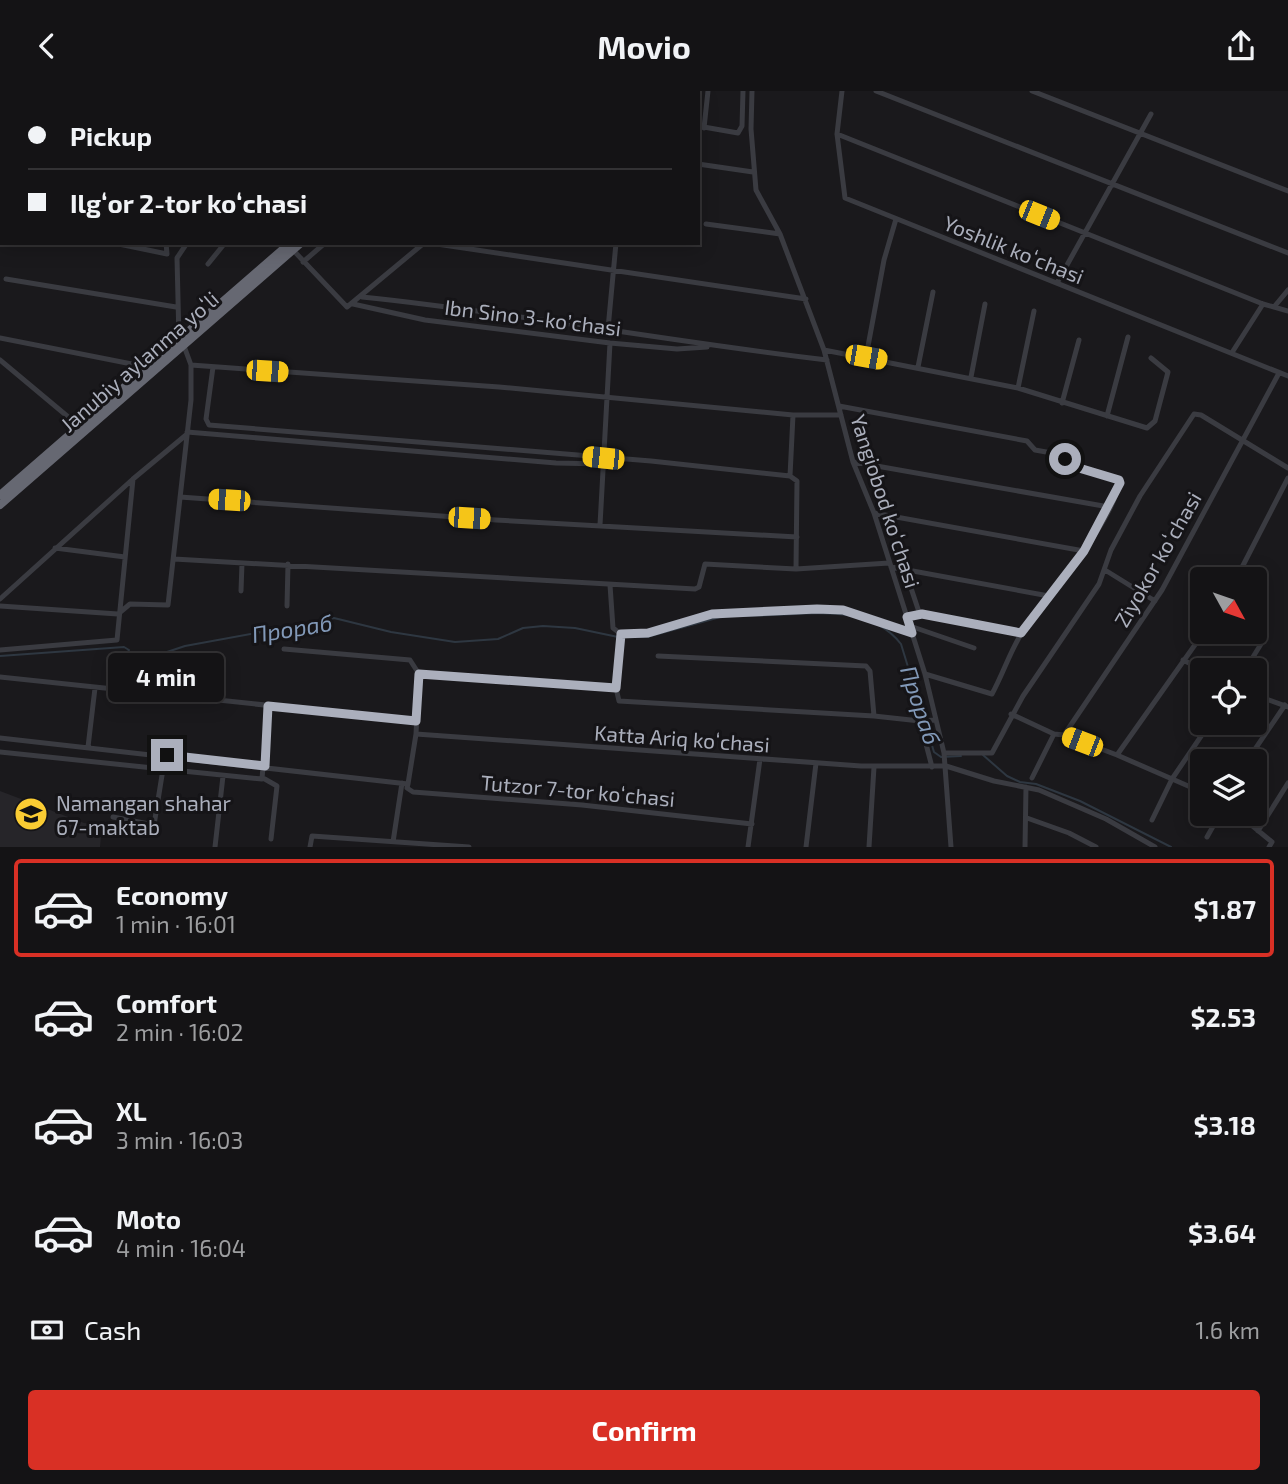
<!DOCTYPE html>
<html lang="en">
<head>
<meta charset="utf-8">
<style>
  :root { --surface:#141315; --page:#1d1c1e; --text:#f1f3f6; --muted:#9d9ea0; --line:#333234; --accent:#d93025 }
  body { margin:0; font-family:"Exo 2",sans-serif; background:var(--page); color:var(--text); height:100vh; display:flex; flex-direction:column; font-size:26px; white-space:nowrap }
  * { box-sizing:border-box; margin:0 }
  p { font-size:23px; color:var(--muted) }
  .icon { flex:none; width:38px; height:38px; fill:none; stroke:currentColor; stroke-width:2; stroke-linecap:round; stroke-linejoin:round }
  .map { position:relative; height:756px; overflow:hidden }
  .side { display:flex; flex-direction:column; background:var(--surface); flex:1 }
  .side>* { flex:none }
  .banner { position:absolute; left:0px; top:0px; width:700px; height:154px; box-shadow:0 4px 18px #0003,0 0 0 2px var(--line); display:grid; align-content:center; height:154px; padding:0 28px; background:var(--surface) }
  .needle { width:46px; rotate:130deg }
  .fabs { position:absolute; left:1190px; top:476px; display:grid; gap:14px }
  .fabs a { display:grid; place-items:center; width:77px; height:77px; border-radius:7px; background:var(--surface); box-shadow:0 4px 18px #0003,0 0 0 2px var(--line); font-size:35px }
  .end { position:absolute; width:32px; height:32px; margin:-16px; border:9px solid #abafbc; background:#111; box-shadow:0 0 0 4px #111 }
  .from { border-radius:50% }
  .bubble { position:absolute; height:49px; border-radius:7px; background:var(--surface); box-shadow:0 4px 18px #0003,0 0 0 2px var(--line); font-size:23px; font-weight:700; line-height:49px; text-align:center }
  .car { position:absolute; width:21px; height:42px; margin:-21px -10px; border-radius:9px; box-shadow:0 0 5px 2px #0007; background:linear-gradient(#f5c518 24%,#345 0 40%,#f5c518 0 76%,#345 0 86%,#f5c518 0) }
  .banner b { display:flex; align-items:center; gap:24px; height:66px; font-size:26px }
  .banner b+b { border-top:2px solid var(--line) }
  .banner i { width:18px; height:18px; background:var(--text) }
  ul { padding:12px 0 0; list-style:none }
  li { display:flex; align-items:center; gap:21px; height:98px; margin:0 14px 10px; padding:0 14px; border:4px solid transparent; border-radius:7px }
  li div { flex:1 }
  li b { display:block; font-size:26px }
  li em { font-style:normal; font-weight:700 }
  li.on { border-color:var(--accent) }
  li>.icon { width:63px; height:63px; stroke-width:1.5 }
  .pay { display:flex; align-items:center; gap:18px; height:77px; padding:0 28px; font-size:26px }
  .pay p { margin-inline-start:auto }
  .button { display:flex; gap:14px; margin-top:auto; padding:14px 28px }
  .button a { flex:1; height:80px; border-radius:7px; background:var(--accent); color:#fff; font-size:28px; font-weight:700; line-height:80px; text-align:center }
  header { display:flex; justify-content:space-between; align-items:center; height:91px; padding:0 28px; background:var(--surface); font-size:32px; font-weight:700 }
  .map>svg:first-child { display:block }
  .built { fill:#262529 }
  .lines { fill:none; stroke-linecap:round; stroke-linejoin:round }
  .stream { stroke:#2e3741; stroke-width:2 }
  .minor { stroke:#3a3b41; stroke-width:5 }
  .highway { stroke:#666872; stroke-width:8 }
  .route { stroke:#abafbc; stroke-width:9 }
  .labels { text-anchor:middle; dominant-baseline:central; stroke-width:6; stroke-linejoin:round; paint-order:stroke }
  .street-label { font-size:21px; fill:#abafbc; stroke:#151417 }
  .poi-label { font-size:21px; fill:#abafbc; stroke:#151417; text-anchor:start }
  .water-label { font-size:23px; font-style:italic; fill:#8299b8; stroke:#151417 }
</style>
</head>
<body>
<header><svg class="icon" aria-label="back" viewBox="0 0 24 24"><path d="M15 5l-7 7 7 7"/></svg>Movio<svg class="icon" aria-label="share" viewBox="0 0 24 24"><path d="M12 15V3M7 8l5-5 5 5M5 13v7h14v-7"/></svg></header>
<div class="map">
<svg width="1288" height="756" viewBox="0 0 1288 756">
  <rect width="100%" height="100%" fill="#1a191c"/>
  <path class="built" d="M 0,700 L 84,732 L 102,734 L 100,756 L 0,756 Z"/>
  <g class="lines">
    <path class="stream" d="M 737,524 C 789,529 864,505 901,553 L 934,661 L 941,666 L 961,665
      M 0,565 L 124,556 L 129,559 L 126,564 L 128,570 L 140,570 L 185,555 L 278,538 L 293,540 L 334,527 L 391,541 L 455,551 L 498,548 L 523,537 L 543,535 L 575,537 L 618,546 L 647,546 L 724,525
      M 983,664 L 1007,685 L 1020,691 L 1036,693 L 1080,710 L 1171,756"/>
    <path class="minor" d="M 752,0 L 751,38 L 756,99 L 780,143 L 824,259 L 853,371 L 874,422 L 925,583 L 944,662 L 951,756
      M 842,0 L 837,43 L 845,107 L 1288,285
      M 876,0 L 1288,162
      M 1032,0 L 1288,100
      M 500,2 L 502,0
      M 599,2 L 601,0
      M 673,2 L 673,0
      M 0,24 L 2,24
      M 698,35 L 738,42 L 742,35 L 743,0
      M 704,37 L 708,0
      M 837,43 L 1263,213 L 1288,220
      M 698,73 L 753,81
      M 0,85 L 2,84
      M 706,133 L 780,143
      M 0,134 L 2,134
      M 114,152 L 167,163
      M 166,152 L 167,163
      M 430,152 L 806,208
      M 293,159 L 347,216 L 424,152
      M 303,171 L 325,152
      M 208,173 L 225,152
      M 6,188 L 176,216
      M 1057,192 L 1151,23
      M 362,206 C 518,222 672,251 827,269
      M 353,213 L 425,229 L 610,252 L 677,258 L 707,256
      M 1274,216 L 1288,199
      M 608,238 L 616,152
      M 0,247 L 147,276
      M 179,249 L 177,167 L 187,152
      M 824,259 L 1018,297 L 1147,337 L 1155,330 L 1168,281 L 1151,267
      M 1233,260 L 1263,213
      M 866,266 L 884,169 L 896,128
      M 0,269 L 79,335
      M 191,274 L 499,296 L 793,324 L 790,385 L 797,390 L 796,478
      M 213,276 L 206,328 L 209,334 L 651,370 L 790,385
      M 918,276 L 933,201
      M 971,286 L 985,213
      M 1018,297 L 1034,220
      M 1062,312 L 1079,249
      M 839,315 L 1027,350 L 1035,359 L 1063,364 L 1069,374 L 1119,389 C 1118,426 1046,507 1023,540 C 1011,558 1003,583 992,603 L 925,583
      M 793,324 L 841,324
      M 1107,325 L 1128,246
      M 187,341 L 556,372 L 603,373
      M 854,371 L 1109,416
      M 180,406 L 496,429 L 797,446
      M 874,422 L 1084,460
      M 600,434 L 610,252
      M 55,457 L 125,466
      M 174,468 L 695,498 L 699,496 L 705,473 L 796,478 L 889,472
      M 891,476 L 1049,505
      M 905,479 L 919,521 L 1021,542
      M 1105,479 L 1155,510
      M 1236,488 L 1288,387
      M 610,494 L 613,537 L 621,543 L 648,542 L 713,523 L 817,518 L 843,518 L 912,542
      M 241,500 L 242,472
      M 0,508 L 133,388 L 186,344
      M 0,515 L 118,523 L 130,513 L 168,514 L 191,309 L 191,274 L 184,255
      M 287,515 L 288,473
      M 910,535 L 974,557
      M 621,543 L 616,597 L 619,610 L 874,625 L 920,630 L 936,629
      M 284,558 L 410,569 L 419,583 L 616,597
      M 0,559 L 117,549 L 133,388
      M 658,565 L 866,575 L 870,580 L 874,625
      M 1183,569 L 1203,579
      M 1245,579 L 1261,553
      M 0,586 L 416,630
      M 1255,604 L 1288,616
      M 1011,623 L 1054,643
      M 920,630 L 932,676
      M 416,643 L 861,675 L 946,675 L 994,690 L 1039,699 L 1106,728 L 1155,756
      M 1064,644 L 1162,499 L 1279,282
      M 0,647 L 408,693
      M 88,656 L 95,597
      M 0,661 L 163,678
      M 944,662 L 992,662 L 1023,605 L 1099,493 L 1111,459 L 1140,405 L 1194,323 L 1201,324 L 1288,377
      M 1247,670 L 1285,614
      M 263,687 L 277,695 L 271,748
      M 1032,687 L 1054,643 L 1064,644 L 1117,664
      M 408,693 L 407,697 L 413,701 L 582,714 L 752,733
      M 408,693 L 416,643 L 419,583
      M 1202,701 L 1117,664 L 1204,541
      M 1238,723 L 1272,751 L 1269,756
      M 113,726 L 154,734 L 163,678 L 262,688 L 268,615
      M 1027,727 L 1069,742 L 1096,756
      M 1152,729 L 1172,688 L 1210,632
      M 1258,740 L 1288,692
      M 1207,746 L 1220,723
      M 393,751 L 402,692
      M 215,756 L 223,685
      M 310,756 L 312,745 L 469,756
      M 748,756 L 760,668
      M 806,756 L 816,672
      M 869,756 L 874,676
      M 1025,756 L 1026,696"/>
    <path class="highway" d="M 463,2 L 465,0
      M 474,2 L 476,0
      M 0,404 L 290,152
      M 0,414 L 301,152"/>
  </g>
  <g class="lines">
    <path class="route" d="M 167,664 L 265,675 L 268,615 L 416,630 L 419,583 L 616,597 L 621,543 L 648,542 L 712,523 L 817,518 L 843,519 L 912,542 L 907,526 L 922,523 L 1021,542 L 1084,460 L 1120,392 L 1119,389 L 1069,374 L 1065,368"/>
  </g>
  <defs>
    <symbol id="school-disc" viewBox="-11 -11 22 22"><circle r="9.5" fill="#facc33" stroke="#151417"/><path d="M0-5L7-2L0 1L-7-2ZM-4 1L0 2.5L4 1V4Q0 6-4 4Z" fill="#111"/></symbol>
  </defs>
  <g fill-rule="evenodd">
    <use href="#school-disc" x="12" y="704" width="38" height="38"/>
  </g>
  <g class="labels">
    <g class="street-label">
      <text transform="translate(1014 158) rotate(22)">Yoshlik koʻchasi</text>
      <text transform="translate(533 226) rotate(7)">Ibn Sino 3-koʼchasi</text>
      <text transform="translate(139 270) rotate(-41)">Janubiy aylanma yoʻli</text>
      <text transform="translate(886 410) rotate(72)">Yangiobod koʻchasi</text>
      <text transform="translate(1157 468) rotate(-60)">Ziyokor koʻchasi</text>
      <text transform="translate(682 647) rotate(4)">Katta Ariq koʻchasi</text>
      <text transform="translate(578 699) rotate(5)">Tutzor 7-tor koʻchasi</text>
    </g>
    <g class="poi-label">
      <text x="56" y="711">Namangan shahar<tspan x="56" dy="24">67-maktab</tspan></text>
    </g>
    <g class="water-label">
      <text transform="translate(292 537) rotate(-9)">Прораб</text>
      <text transform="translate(921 614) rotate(72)">Прораб</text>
    </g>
  </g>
</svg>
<div class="fabs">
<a><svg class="needle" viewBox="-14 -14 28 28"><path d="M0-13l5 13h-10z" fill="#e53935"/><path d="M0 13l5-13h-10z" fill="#9d9ea0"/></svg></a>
<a><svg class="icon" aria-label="locate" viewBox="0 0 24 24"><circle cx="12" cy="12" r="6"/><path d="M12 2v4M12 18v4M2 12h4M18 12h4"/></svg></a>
<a><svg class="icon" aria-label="layers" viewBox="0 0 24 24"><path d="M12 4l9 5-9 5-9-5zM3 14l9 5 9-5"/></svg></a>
</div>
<i class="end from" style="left:1065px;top:368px"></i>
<i class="end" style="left:167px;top:664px"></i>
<div class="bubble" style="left:108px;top:562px;width:116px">4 min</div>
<i class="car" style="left:1039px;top:124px;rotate:112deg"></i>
<i class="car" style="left:866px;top:266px;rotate:100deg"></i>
<i class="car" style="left:267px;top:280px;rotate:94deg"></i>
<i class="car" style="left:603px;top:367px;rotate:276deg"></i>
<i class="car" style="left:229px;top:409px;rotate:274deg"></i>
<i class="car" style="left:469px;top:427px;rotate:94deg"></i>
<i class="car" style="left:1082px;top:651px;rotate:291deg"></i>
<div class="banner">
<b><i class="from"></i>Pickup</b>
<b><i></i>Ilgʻor 2-tor koʻchasi</b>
</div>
</div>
<section class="side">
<ul>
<li class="on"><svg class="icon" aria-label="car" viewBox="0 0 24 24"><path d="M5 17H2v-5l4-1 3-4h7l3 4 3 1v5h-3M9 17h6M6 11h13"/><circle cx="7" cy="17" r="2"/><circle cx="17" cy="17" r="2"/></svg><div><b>Economy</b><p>1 min · 16:01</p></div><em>$1.87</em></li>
<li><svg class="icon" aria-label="car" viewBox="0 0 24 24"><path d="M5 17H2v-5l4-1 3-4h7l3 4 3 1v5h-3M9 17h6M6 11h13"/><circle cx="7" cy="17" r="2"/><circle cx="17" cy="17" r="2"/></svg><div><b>Comfort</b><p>2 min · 16:02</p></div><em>$2.53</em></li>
<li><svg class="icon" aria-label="car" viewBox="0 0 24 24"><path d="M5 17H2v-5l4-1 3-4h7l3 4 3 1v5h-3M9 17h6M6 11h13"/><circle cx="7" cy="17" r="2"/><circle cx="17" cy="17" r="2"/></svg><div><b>XL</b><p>3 min · 16:03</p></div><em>$3.18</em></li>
<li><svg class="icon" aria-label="car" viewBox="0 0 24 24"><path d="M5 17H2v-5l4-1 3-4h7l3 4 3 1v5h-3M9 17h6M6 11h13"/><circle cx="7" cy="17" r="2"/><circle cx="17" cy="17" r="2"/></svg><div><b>Moto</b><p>4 min · 16:04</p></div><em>$3.64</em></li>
</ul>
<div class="pay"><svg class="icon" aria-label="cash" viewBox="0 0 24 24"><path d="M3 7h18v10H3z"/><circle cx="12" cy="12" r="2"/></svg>Cash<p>1.6 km</p></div>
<div class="button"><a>Confirm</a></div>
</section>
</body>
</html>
